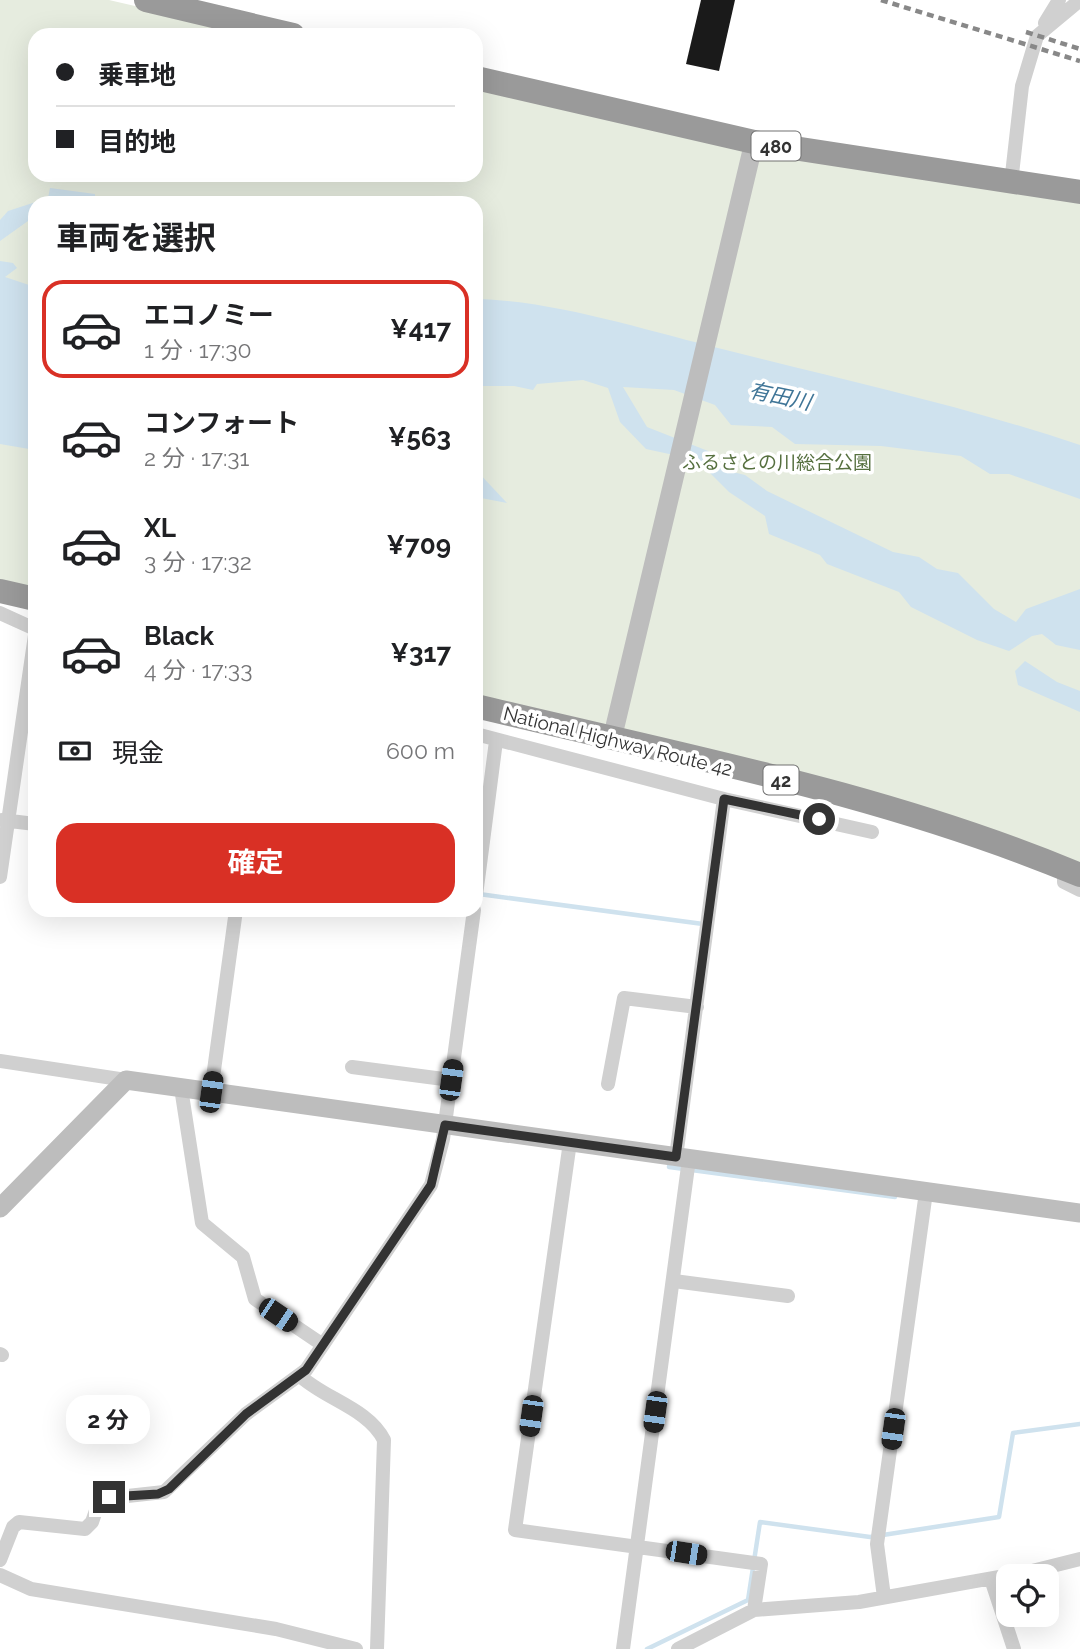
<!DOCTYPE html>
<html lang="ja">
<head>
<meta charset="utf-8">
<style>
  :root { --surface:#fff; --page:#f2f2f2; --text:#202124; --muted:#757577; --line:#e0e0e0; --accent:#d93025 }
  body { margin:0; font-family:Raleway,"Noto Sans JP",sans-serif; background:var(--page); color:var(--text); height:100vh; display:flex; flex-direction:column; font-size:26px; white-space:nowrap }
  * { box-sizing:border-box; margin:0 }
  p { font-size:23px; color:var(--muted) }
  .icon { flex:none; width:38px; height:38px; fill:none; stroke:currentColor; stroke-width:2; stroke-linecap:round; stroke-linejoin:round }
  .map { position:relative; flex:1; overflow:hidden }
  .details { position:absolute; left:28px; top:196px; width:455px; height:721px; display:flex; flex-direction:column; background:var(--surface); border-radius:21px; box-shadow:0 7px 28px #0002 }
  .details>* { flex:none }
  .banner { position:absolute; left:28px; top:28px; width:455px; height:154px; border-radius:21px; box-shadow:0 7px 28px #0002; display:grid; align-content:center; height:154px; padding:0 28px; background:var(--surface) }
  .fabs { position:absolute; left:996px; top:1564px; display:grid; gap:14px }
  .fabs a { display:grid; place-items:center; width:63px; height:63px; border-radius:14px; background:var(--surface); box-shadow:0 7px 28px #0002; font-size:35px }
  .end { position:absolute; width:32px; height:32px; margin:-16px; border:9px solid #333; background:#fff; box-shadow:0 0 0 4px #fff }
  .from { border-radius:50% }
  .bubble { position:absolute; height:49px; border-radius:21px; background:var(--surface); box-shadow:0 7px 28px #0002; font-size:23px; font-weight:700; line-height:49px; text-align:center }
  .car { position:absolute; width:21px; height:42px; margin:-21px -10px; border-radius:9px; box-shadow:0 0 5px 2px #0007; background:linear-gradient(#222 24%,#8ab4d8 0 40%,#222 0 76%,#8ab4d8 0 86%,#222 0) }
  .banner b { display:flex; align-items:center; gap:24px; height:66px; font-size:26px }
  .banner b+b { border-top:2px solid var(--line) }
  .banner i { width:18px; height:18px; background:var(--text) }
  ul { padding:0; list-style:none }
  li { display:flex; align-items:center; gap:21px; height:98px; margin:0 14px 10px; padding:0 14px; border:4px solid transparent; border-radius:21px }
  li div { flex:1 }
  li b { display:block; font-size:26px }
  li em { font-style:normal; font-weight:700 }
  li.current { border-color:var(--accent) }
  li>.icon { width:63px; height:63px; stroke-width:1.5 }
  h2 { padding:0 28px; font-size:32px; line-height:84px }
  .pay { display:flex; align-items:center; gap:18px; height:77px; padding:0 28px; font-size:26px }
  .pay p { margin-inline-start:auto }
  .primary-button { display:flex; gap:14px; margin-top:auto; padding:14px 28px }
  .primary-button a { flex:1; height:80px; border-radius:21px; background:var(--accent); color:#fff; font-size:28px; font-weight:700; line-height:80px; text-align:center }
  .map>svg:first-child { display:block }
  .green { fill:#e6ecdf }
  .water { fill:#cfe2ee }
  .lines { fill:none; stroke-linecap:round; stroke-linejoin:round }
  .stream { stroke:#cfe2ee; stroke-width:4.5 }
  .building { fill:#1a1a1a }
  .street { stroke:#d0d0d0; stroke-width:14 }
  .secondary { stroke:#bdbdbd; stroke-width:19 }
  .highway { stroke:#9a9a9a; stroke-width:24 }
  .rail { stroke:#888; stroke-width:4.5; stroke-dasharray:7 5; stroke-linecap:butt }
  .route { stroke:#333; stroke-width:9 }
  .labels { text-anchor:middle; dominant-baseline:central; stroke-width:7; stroke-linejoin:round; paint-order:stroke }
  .shield { fill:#fff; stroke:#707070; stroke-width:2 }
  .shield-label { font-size:18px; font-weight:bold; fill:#333 }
  .park-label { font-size:19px; fill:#56703f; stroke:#fff }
  .street-label { font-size:19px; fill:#333; stroke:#fff }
  .water-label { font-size:21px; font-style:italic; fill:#3f7597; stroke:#fff }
</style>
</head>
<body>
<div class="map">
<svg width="1080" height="1649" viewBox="0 0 1080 1649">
  <rect width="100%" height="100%" fill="#fff"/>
  <path class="green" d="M 0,0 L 109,0 L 260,35 L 35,35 L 35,175 L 476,175 L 476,85 L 1080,200 L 1080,871 L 476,699 L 476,203 L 35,203 L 35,595 L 0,587 Z"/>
  <path class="water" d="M 50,188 L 95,194 L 95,203 L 35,203 L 35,216 L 0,241 L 0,220 L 8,211 L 48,198 Z
    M 0,261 L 13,263 L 17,268 L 5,277 L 35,287 L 35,450 L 0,444 Z
    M 476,299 C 557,301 647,331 726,350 C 844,380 964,406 1080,445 L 1080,499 L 1009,474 L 990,474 L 961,456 L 881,446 L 795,444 L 772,427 L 731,425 L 715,405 L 674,390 L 623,387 L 647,427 L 708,451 L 725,470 L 745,475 L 767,491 L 893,552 L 919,557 L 937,569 L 958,573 L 994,609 L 1016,622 L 1026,609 L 1080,589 L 1080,650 L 1056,645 L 1042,634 L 1032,636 L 1009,651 L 977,640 L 911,607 L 899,592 L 827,564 L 820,555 L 769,534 L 765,516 L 729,492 L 697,460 L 646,449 L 620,422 L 608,388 L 583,380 L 537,384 L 533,390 L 514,386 L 476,386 Z
    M 476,470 L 507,503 L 476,497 Z
    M 1025,661 L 1057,682 L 1080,691 L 1080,712 L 1018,685 L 1015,671 Z"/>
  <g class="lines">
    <path class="stream" d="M 479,894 L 703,924
      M 670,1160 L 669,1167 L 895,1197
      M 647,1649 L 748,1600 L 760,1522 L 870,1537 L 999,1517 L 1013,1433 L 1080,1424"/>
  </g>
  <path class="building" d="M 701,0 L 735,0 L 719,71 L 686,64 Z"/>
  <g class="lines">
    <path class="street" d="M 1045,23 L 1059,0
      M 1011,183 L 1022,86 L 1037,36 L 1080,0
      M 0,613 L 35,629
      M 476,734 L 724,799 L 872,832
      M 2,820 L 35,824
      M 1064,868 L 1064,882 L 1080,890
      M 0,877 L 35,635
      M 476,895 L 496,741
      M 0,1061 L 126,1080
      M 352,1067 L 451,1080
      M 608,1084 L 624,998 L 697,1007
      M 181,1088 L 202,1223 L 243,1257 L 255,1299 L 323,1345
      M 211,1092 L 236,910
      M 570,1142 L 515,1530 L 761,1564 L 754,1610
      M 676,1157 L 724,799
      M 674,1281 L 788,1296
      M 0,1354 L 2,1355
      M 299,1375 C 324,1399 368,1408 384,1440 L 377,1649
      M 0,1560 L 13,1527 L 19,1522 L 85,1529 L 92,1522 L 100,1499 L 164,1492 L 246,1414 L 306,1370 L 431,1185 L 443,1139 L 474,910
      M 0,1575 L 31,1589 L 276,1629 L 356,1649
      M 991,1579 L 1014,1649
      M 884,1597 L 877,1544 L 926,1192
      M 623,1649 L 689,1159
      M 678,1649 L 754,1610 L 859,1602 L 1032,1571 L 1080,1559"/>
    <path class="secondary" d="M 612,739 L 754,142
      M 0,1208 L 126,1080 L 1080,1213"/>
    <path class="highway" d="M 146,0 L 293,35
      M 476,78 L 754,142 L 1080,192
      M 0,591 L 35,599
      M 476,706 C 679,755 887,794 1080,875"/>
    <path class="rail" d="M 881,0 L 1080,61
      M 1026,32 L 1080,49"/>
  </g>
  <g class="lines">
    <path class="route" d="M 109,1497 L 158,1494 L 169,1489 L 246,1414 L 306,1370 L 431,1185 L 445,1125 L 676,1157 L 724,799 L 819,819"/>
  </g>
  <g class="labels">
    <g class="shield">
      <rect x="751.5" y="131.5" width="49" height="29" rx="5"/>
      <rect x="763.5" y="765.5" width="35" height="29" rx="5"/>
    </g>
    <g class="shield-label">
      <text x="776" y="146">480</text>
      <text x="781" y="780">42</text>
    </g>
    <g class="park-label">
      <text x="777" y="462">ふるさとの川総合公園</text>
    </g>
    <g class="street-label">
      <text transform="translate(618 741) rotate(14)">National Highway Route 42</text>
    </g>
    <g class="water-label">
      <text transform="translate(780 396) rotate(12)">有田川</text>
    </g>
  </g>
</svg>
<div class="fabs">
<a><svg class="icon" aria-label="locate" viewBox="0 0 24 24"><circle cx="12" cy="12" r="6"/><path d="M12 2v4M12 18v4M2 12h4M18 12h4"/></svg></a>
</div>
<i class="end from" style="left:819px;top:819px"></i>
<i class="end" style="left:109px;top:1497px"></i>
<div class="bubble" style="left:66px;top:1395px;width:84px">2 分</div>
<i class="car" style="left:451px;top:1080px;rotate:8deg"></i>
<i class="car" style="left:211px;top:1092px;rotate:8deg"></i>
<i class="car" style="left:278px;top:1315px;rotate:124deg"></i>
<i class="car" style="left:655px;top:1412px;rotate:188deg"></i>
<i class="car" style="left:531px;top:1416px;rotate:188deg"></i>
<i class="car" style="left:893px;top:1429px;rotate:188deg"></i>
<i class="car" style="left:686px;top:1553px;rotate:99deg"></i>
<div class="banner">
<b><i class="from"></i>乗車地</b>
<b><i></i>目的地</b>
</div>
<section class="details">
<h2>車両を選択</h2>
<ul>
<li class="current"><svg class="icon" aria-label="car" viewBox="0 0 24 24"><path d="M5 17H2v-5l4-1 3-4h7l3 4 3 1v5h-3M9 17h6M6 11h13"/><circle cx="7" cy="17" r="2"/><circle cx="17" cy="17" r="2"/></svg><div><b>エコノミー</b><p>1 分 · 17:30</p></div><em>¥417</em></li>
<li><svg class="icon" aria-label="car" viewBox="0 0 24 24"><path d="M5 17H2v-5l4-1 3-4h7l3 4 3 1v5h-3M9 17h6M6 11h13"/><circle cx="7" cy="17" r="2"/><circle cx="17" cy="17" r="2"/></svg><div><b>コンフォート</b><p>2 分 · 17:31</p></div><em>¥563</em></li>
<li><svg class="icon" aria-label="car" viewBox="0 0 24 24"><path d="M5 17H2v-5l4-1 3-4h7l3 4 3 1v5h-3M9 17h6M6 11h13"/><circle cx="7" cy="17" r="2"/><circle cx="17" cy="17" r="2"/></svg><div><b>XL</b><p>3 分 · 17:32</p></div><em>¥709</em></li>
<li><svg class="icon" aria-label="car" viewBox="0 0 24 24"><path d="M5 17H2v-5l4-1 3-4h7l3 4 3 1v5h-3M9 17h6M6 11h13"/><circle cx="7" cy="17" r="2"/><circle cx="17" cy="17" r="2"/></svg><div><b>Black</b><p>4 分 · 17:33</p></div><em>¥317</em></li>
</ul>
<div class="pay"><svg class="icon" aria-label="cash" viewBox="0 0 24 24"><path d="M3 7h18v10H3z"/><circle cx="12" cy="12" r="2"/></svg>現金<p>600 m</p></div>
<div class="primary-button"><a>確定</a></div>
</section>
</div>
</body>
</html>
